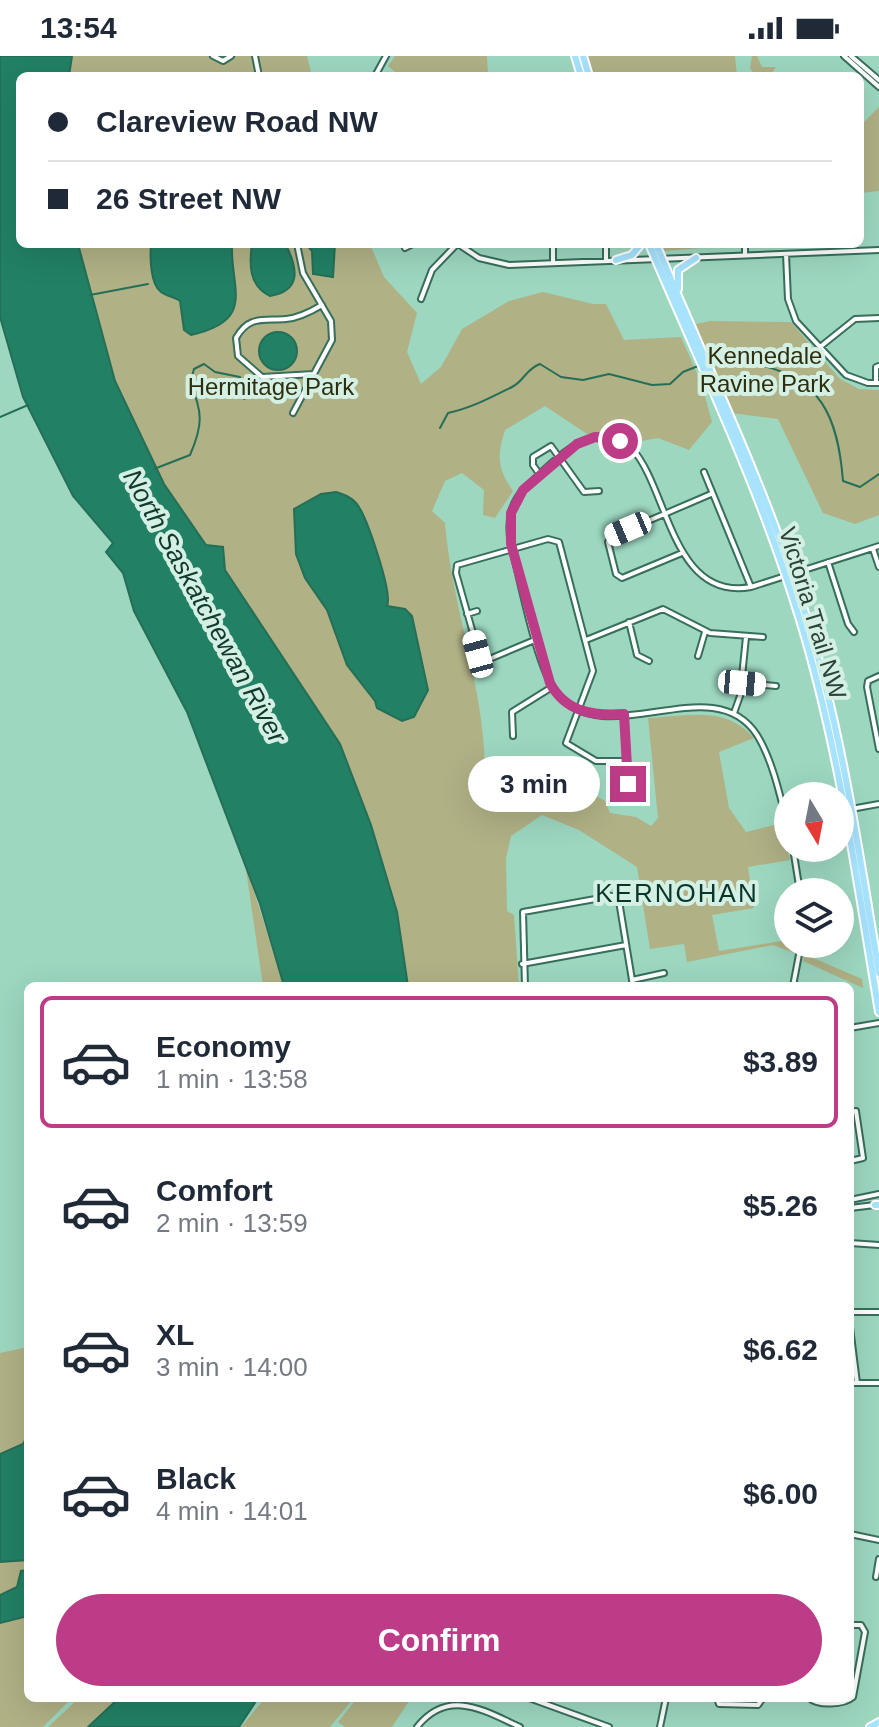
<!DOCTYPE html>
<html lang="en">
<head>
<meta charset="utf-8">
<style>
  :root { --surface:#fff; --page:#f6f6f7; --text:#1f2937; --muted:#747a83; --line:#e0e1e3; --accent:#bc3c87 }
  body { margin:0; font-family:Arial,sans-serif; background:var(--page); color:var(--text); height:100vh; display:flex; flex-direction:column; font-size:30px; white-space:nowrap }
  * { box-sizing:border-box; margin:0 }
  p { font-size:26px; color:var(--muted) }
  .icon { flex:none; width:44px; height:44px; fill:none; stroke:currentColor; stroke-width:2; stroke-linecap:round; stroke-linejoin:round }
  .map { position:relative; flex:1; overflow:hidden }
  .sheet { position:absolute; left:24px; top:926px; width:830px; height:720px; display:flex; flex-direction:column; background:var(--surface); border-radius:12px; box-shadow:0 8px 32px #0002 }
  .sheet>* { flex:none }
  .banner { position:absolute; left:16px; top:16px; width:848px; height:176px; border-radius:12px; box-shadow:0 8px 32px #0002; display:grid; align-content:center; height:176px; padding:0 32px; background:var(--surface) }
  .needle { width:52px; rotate:170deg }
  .tools { position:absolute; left:774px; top:726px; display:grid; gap:16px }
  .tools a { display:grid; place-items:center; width:80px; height:80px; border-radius:50%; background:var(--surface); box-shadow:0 8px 32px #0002; font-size:40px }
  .end { position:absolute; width:36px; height:36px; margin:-18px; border:10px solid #bc3c87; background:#fff; box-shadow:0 0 0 4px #fff }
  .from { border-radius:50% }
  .bubble { position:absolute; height:56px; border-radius:28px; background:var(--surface); box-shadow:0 8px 32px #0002; font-size:26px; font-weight:600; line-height:56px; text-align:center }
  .car { position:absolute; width:24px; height:48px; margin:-24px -12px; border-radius:10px; box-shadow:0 0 6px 2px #0007; background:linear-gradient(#fff 24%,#345 0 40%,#fff 0 76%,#345 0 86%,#fff 0) }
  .banner b { display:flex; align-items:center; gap:28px; height:76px; font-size:30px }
  .banner b+b { border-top:2px solid var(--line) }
  .banner i { width:20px; height:20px; background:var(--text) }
  ul { padding:14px 0 0; list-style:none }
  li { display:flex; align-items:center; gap:24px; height:132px; margin:0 16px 12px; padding:0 16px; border:4px solid transparent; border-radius:12px }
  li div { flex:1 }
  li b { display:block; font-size:30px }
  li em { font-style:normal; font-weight:600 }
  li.active { border-color:var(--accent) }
  li>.icon { width:72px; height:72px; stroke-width:1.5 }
  .primary-button { display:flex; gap:16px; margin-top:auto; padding:16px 32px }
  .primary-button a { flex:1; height:92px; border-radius:48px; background:var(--accent); color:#fff; font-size:32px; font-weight:600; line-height:92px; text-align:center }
  .status { display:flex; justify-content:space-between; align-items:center; height:56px; padding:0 40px; background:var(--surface); direction:ltr }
  .status svg { height:22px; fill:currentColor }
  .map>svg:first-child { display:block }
  .green { fill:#b0b185 }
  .water { fill:#228064; stroke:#256e57; stroke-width:2 }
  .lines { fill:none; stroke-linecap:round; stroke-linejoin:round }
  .stream { stroke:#256e57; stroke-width:2 }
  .minor-casing { stroke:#376f5b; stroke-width:8 }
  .major-casing { stroke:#fff; stroke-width:10 }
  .minor { stroke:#fff; stroke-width:4 }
  .major { stroke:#a7e3fd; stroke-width:6 }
  .route { stroke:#bc3c87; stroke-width:10 }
  .labels { text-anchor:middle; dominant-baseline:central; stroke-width:8; stroke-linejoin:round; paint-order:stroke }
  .park-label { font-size:24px; fill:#2e2e0c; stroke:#d4f0e5 }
  .street-label { font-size:24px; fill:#2b4339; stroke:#d4f0e5 }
  .water-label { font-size:26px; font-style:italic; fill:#11392c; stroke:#d4f0e5 }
  .neighbourhood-label { font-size:26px; letter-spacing:2px; fill:#093629; stroke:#d4f0e5 }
</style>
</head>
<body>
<div class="status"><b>13:54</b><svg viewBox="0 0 49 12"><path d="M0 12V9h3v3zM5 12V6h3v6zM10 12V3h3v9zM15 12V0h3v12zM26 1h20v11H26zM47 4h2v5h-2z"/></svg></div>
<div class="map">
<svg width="879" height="1671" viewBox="0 0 879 1671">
  <rect width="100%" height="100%" fill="#9dd7c0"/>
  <path class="green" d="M 72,0 L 307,0 L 312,20 L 69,20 Z
    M 395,0 L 487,0 L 488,20 L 400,20 L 388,10 Z
    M 588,0 L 735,0 L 737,20 L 594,20 Z
    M 752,0 L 757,0 L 762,11 L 776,11 L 770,20 L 755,20 L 750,12 Z
    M 879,51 L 879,135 L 860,137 L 860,70 Z
    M 79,188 L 370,188 L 384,221 L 417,257 L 407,296 L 421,328 L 441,311 L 462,273 L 509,245 L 543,236 L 593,248 L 606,248 L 624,284 L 681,281 L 702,329 L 712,366 L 689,394 L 658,382 L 631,387 L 609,377 L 587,378 L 545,350 L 505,374 C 497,400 497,412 513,435 L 495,462 L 483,459 L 484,434 L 462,417 L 445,425 L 432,455 L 445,467 C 452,553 486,634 485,721 L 497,716 L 501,705 L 536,704 L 605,745 L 610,757 L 636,761 L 651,770 L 658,762 L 648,662 C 686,660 726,649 754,682 L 719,696 L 729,752 L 746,776 L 782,767 L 790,804 L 748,811 L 754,852 L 712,859 L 719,895 L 788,884 L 788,888 L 794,888 L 794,897 L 773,889 L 687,906 L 684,888 L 650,893 L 637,811 L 579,774 L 542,759 L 511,780 L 506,803 L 507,855 L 514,859 L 519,930 L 409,930 L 397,856 L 371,769 L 225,514 L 223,491 L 206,489 L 162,427 L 115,324 Z
    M 660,188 L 715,188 L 715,191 L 663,195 Z
    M 710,265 L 791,266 L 840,323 L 859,333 L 879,334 L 879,459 L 855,468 L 823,457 L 778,363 L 731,357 L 696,268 Z
    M 245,807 L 284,930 L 263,930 Z
    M 804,898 L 862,923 L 863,932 L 803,905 Z
    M 28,1291 L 28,1642 L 72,1642 L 43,1671 L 0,1671 L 0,1297 Z
    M 79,1642 L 119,1642 L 88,1671 L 48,1671 Z
    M 265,1642 L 354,1642 L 330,1671 L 241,1671 Z
    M 357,1642 L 411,1642 L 392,1671 L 345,1671 L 338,1666 Z"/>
  <path class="water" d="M 0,0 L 72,0 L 69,20 L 20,20 L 20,188 L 78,188 L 115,325 L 164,428 L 206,489 L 223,491 L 225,514 L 340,688 L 371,769 L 397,856 L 408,930 L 284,930 L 260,848 L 187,656 L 134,555 L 123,517 L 106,496 L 113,487 L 73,440 L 23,341 L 0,261 Z
    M 151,188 L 232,188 C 230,233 257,264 191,279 L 184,274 L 180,245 C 175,241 166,240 161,236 C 150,228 150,200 151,188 Z
    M 252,188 L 286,189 C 299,215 300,235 270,240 C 249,230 249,209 252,188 Z
    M 306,188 L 335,188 L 333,221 L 313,218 L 312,195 Z
    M259 295a19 19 0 1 1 38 0a19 19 0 1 1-38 0Z
    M 336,436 C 345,439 351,441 357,448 C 367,461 393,538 387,550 L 405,553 L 412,560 L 428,634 L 414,661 L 402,665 L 377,652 L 375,645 L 347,609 L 327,554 L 305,522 L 296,498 L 294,453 L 321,438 Z
    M 28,1379 L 28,1504 L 0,1506 L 0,1398 L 23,1388 Z
    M 28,1514 L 28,1560 L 0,1567 L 0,1539 L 17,1531 L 21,1515 Z
    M 119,1642 L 258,1642 L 239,1671 L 88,1671 Z"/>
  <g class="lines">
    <path class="stream" d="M 90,239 L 148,228
      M 708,306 C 723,300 735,304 750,307 C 822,319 838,362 843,425 L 860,431 L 879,418
      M 0,361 L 28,349
      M 440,372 L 448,357 C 471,352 490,342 512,331 C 524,325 526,313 540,308 L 561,321 L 583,324 L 609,318 L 652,329 L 670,328 L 683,316 L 698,310
      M 154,413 L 190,399 C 203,369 203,356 190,327 L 194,313 L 204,308 L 215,316 L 240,321 L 244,343 L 272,326"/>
    <defs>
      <path id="minor" d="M 213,0 L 223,5 L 231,0
        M 255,0 L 259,20
        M 844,0 L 879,31
        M 851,0 L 879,24
        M 375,20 L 386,0
        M 458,188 L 479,202 L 509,209 L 879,194
        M 553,188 L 553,207
        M 606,188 L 606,205
        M 745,188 L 745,199
        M 405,192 L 413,188
        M 786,198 L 788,243 L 796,265 L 846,319 L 868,327 L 879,327
        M 421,243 L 432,214 L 457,188
        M 820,291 L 855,263 L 879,262
        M 314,318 L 262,321 L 238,300 L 236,282 C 249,259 263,265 286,263 C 298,262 312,255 322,249
        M 876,326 L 876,311 L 879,310
        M 293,357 L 332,284 L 331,265 L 303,217 L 297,188
        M 704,416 L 751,531
        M 540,419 L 533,409 L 533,401 L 551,390 L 584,436 L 599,435
        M 873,493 L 879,511
        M 682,497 L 622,522 L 616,518 L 608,486 L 613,480 L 711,438
        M 828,506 L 848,568 L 854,576
        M 467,558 L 477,555
        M 629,566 L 637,599 L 649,605
        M 537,583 L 487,604 L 480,602 L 456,517 L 457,509 L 548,483 L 559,486 L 593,615 L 566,687 L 596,705 L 627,705
        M 586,584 L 663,553 L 710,577 L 763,581
        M 698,600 L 705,576
        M 879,620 L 868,625 L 867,631 L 879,693
        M 742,627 L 776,630
        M 734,657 L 740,640 L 746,581
        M 624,658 L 628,728
        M 513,680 L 512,656 L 552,631
        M 840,755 L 879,748
        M 788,772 C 781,743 773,705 757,679 C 713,611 608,697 558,639 C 537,615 520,523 511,488 C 507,467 510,446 526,431 C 542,416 563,394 583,385 C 674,345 646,550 751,531 L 879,490
        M 793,792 L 800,836
        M 522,908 L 626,889
        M 632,924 L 664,917
        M 525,930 L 523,856 L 612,840 L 619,845 L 633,930
        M 793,930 L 801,888
        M 850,972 L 879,967
        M 850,1056 L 856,1055 L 863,1102 L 850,1105
        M 850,1144 L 879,1138
        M 850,1152 L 875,1149
        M 850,1187 L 879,1189
        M 850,1256 L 879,1256
        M 850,1271 L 857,1327
        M 850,1327 L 879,1327
        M 850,1478 L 879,1484
        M 876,1521 L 879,1503
        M 529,1642 L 609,1671
        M 717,1642 L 719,1648 L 758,1649 L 763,1642
        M 809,1642 C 818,1650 844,1649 853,1641 L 865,1576 L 861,1569 L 850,1569
        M 417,1671 C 448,1632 483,1654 520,1671
        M 660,1671 L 666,1642"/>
      <path id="major" d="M 575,0 L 581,20
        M 583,0 L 589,20
        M 649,188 C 702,312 761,435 800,564 C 839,692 857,825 879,956
        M 656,188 C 707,311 766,432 806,560 C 842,676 859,797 879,917
        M 616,204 L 632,199 L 641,188
        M 678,233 L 678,214 L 696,202
        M 875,1149 L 879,1149
        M 870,1671 L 879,1666"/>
    </defs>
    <use href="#minor" class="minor-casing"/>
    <use href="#major" class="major-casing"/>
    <use href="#minor" class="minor"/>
    <use href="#major" class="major"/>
  </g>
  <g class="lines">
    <path class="route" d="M 620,385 L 595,381 L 577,388 L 523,434 L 511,457 L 511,488 L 550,627 C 566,657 594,660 624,658 L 628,728"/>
  </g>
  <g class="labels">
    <g class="park-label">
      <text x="765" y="299">Kennedale<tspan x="765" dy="28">Ravine Park</tspan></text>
      <text x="271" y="330">Hermitage Park</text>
    </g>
    <g class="street-label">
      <text transform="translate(813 557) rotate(73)">Victoria Trail NW</text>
    </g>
    <g class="water-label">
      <text transform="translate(205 550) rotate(61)">North Saskatchewan River</text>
    </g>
    <g class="neighbourhood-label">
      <text x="677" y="837">KERNOHAN</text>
    </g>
  </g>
</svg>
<div class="tools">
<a><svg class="needle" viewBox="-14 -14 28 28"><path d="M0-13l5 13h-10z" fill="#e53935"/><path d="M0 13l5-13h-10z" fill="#747a83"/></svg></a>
<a><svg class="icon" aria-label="layers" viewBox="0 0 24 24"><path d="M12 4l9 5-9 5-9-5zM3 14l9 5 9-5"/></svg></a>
</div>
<i class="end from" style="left:620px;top:385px"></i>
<i class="end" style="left:628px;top:728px"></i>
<div class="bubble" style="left:468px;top:700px;width:132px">3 min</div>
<i class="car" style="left:628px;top:473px;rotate:247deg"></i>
<i class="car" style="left:478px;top:598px;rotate:345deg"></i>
<i class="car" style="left:742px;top:627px;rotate:95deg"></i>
<div class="banner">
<b><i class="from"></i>Clareview Road NW</b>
<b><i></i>26 Street NW</b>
</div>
<section class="sheet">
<ul>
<li class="active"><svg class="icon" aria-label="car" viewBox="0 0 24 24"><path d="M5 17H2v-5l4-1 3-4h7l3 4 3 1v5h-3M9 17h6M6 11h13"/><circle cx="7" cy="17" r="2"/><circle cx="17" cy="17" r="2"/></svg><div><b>Economy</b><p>1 min · 13:58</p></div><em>$3.89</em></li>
<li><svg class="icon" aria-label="car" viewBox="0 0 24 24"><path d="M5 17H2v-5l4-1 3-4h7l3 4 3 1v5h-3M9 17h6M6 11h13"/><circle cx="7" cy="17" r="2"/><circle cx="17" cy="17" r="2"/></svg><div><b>Comfort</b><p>2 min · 13:59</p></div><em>$5.26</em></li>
<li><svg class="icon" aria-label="car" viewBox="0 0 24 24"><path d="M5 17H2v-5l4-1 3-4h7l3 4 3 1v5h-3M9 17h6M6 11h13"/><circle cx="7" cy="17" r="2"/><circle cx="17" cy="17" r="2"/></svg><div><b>XL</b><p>3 min · 14:00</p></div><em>$6.62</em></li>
<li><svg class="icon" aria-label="car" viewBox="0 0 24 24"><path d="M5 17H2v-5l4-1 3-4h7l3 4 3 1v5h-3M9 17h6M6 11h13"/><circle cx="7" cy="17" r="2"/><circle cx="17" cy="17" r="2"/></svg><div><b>Black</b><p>4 min · 14:01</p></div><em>$6.00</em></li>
</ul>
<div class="primary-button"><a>Confirm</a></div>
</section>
</div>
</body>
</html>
